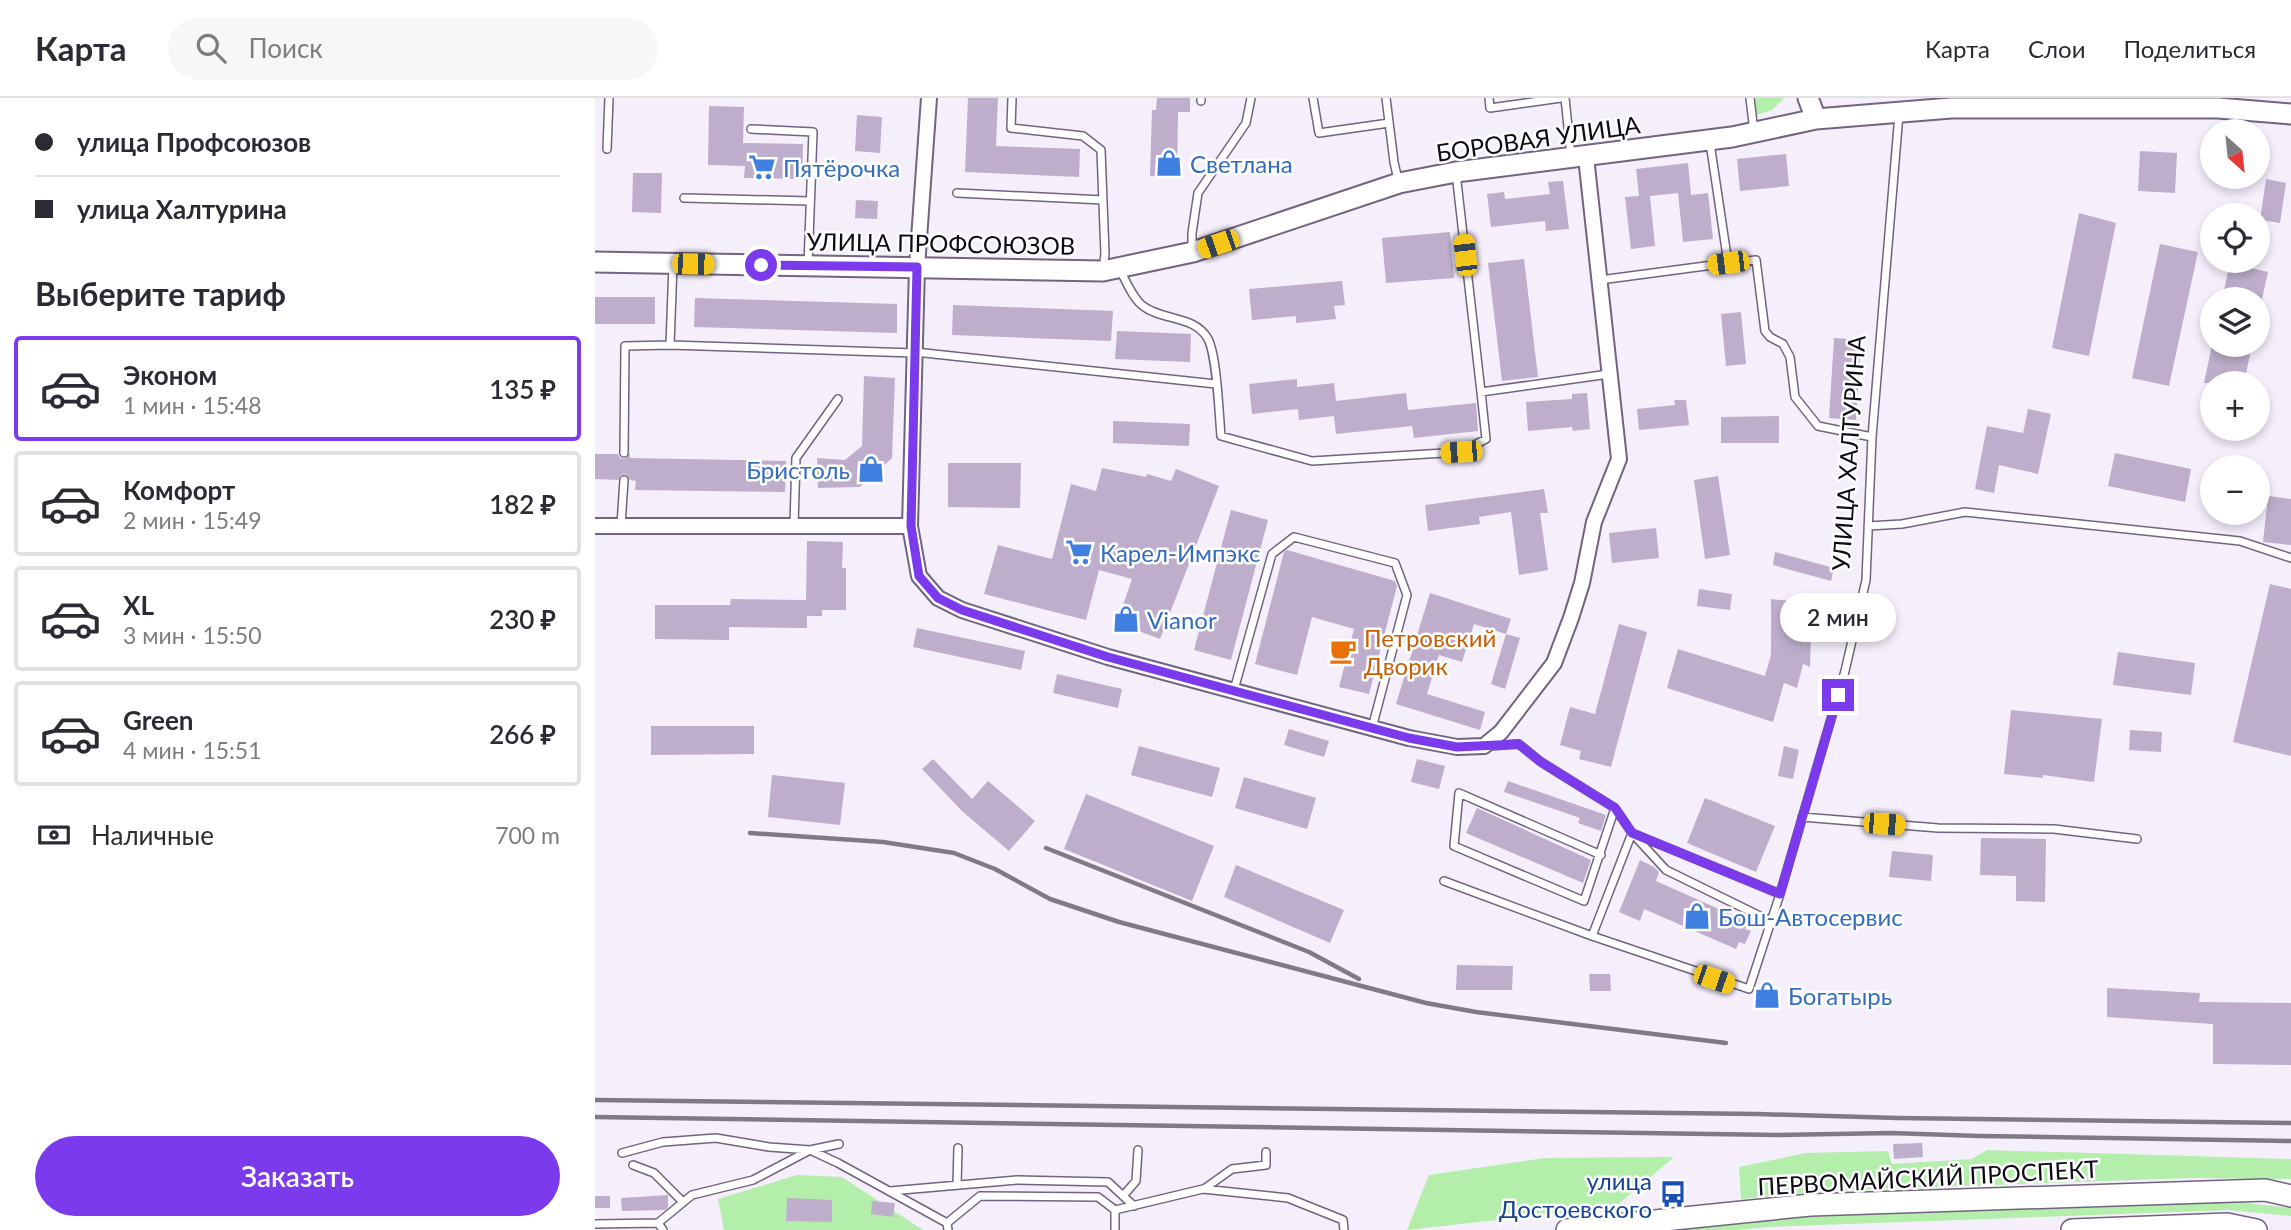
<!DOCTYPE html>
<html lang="ru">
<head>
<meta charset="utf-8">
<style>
  :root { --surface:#fff; --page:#f7f7f7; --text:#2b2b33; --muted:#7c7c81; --line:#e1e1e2; --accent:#7c3aed }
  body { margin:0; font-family:Lato,sans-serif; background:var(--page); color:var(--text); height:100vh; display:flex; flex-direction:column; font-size:26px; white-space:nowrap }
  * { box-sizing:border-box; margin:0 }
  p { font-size:23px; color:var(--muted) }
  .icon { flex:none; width:38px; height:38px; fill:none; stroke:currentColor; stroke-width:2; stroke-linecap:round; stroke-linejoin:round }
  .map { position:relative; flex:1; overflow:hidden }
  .sheet { display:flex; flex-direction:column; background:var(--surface); width:595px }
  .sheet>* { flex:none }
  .top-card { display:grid; align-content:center; height:154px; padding:0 35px; background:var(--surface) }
  .needle { width:46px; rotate:153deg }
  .fabs { position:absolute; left:1605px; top:21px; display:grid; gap:14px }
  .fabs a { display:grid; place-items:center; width:70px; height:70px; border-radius:50%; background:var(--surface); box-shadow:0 4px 10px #0003; font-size:35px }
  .end { position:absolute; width:32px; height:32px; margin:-16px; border:9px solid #7c3aed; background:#fff; box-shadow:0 0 0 4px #fff }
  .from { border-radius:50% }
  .bubble { position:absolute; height:49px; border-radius:24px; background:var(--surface); box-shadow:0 4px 10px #0003; font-size:23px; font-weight:600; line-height:49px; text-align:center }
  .car { position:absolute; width:21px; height:42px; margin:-21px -10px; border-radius:9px; box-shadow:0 0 5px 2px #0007; background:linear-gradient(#f5c518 24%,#345 0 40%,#f5c518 0 76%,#345 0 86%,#f5c518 0) }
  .top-card b { display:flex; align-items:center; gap:24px; height:66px; font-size:26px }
  .top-card b+b { border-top:2px solid var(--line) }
  .top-card i { width:18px; height:18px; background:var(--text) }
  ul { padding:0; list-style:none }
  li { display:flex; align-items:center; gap:21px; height:105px; margin:0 14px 10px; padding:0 21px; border:4px solid var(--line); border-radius:7px }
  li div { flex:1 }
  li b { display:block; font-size:26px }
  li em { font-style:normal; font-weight:600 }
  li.current { border-color:var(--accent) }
  li>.icon { width:63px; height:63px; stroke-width:1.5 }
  h2 { padding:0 35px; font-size:32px; line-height:84px }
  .pay { display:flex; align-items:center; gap:18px; height:77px; padding:0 35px; font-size:26px }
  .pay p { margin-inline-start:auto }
  .action { display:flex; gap:14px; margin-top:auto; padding:14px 35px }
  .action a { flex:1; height:80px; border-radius:42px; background:var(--accent); color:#fff; font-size:28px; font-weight:600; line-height:80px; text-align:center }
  header { display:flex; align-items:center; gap:42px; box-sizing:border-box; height:98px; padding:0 35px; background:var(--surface); border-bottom:2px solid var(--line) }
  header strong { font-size:33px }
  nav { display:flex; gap:38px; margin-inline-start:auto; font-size:24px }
  .search { width:490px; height:63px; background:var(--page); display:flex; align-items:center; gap:18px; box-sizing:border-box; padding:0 24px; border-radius:38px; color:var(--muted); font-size:26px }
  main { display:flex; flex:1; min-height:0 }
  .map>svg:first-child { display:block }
  .green { fill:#b3eeab }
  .building { fill:#beaecc }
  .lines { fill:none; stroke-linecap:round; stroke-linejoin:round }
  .service-casing { stroke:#72637e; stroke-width:10 }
  .minor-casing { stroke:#72637e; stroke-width:18 }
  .secondary-casing { stroke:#72637e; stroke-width:23 }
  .primary-casing { stroke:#72637e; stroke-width:24 }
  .service { stroke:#fff; stroke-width:7 }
  .minor { stroke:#fff; stroke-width:14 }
  .secondary { stroke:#fff; stroke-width:19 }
  .primary { stroke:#fff; stroke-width:21 }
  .rail { stroke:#807a86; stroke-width:4.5 }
  .route { stroke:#7c3aed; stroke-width:9 }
  .labels { text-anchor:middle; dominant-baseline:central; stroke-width:5; stroke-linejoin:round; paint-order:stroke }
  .street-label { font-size:24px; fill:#0f0a14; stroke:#fefefe }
  .shop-label { font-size:24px; fill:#366cbe; stroke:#fefefe; text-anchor:start }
  .food-label { font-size:24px; fill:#c56008; stroke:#fefefe; text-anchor:start }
  .transit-label { font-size:24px; fill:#164399; stroke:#fefefe; text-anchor:end }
</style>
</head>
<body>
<header>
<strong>Карта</strong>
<div class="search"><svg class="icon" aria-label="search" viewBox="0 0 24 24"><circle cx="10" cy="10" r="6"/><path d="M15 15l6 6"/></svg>Поиск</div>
<nav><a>Карта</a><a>Слои</a><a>Поделиться</a></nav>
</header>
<main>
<section class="sheet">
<div class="top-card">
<b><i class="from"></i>улица Профсоюзов</b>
<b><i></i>улица Халтурина</b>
</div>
<h2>Выберите тариф</h2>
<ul>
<li class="current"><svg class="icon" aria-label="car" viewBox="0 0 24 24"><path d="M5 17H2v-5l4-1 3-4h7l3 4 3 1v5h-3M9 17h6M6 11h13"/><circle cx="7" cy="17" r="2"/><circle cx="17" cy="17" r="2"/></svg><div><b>Эконом</b><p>1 мин · 15:48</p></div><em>135 ₽</em></li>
<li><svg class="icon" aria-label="car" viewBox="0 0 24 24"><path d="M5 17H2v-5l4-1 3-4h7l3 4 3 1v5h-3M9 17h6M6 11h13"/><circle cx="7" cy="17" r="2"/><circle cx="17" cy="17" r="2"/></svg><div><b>Комфорт</b><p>2 мин · 15:49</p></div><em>182 ₽</em></li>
<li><svg class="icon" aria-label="car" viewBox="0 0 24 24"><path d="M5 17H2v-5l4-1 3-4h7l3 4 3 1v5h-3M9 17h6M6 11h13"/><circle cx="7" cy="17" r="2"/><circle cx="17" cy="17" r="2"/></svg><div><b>XL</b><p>3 мин · 15:50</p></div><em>230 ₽</em></li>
<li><svg class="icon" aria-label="car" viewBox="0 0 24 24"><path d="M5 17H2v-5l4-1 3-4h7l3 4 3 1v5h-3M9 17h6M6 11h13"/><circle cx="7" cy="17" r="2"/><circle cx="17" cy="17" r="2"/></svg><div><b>Green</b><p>4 мин · 15:51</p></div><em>266 ₽</em></li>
</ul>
<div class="pay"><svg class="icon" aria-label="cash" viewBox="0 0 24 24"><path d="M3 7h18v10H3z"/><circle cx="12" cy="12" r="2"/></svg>Наличные<p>700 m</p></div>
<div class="action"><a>Заказать</a></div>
</section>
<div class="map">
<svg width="1696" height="1132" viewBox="0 0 1696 1132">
  <rect width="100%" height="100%" fill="#f5eefb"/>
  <path class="green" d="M 1160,0 L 1189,0 L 1177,12 L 1162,17 Z
    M 1392,1052 L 1696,1061 L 1696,1081 L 1595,1080 L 1225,1093 L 1146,1101 L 1144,1069 L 1211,1055 L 1293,1053 L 1297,1066 L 1377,1061 Z
    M 1079,1059 L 1020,1109 L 812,1132 L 834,1077 L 950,1060 Z
    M 202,1077 L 247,1079 L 328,1132 L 129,1132 L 123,1101 Z
    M 1635,1103 L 1696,1110 L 1696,1118 L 1633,1112 L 1172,1129 L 1142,1132 L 1045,1132 L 1175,1118 Z"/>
  <path class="building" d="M 373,0 L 403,0 L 401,48 L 485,51 L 484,79 L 370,74 Z
    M 562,0 L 595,0 L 595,14 L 583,14 L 582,79 L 555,78 L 557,12 L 561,12 Z
    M 114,8 L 149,9 L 148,45 L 208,46 L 207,81 L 149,80 L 150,68 L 113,67 Z
    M 262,17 L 287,19 L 285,55 L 260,53 Z
    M 1545,53 L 1582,55 L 1580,95 L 1543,93 Z
    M 1191,56 L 1194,88 L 1145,93 L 1142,61 Z
    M 1093,65 L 1096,97 L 1113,95 L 1118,141 L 1088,144 L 1083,95 L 1055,98 L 1060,148 L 1036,151 L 1030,99 L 1044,98 L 1041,71 Z
    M 38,75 L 67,75 L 66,115 L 37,114 Z
    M 1671,81 L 1691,85 L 1685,125 L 1665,122 Z
    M 968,83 L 974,131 L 951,133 L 950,123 L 896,129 L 892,96 L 909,94 L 910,101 L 955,96 L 953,84 Z
    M 261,102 L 283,103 L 282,121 L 260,120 Z
    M 1484,115 L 1521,125 L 1494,258 L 1457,250 Z
    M 855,134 L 859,180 L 791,185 L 787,140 Z
    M 1565,146 L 1603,154 L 1574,288 L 1537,280 Z
    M 929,161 L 943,279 L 907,283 L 893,165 Z
    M 1635,165 L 1673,174 L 1667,201 L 1627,201 Z
    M 747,183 L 750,207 L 739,208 L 741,221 L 701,225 L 701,218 L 657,222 L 654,191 Z
    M 0,199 L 60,199 L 60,226 L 0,226 Z
    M 100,200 L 302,206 L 302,235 L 99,229 Z
    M 358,207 L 518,213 L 516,243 L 357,237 Z
    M 1146,214 L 1151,266 L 1131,268 L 1126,216 Z
    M 522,233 L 596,236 L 595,264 L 520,261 Z
    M 1239,240 L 1266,242 L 1261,322 L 1234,320 Z
    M 1617,247 L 1657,247 L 1649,285 L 1609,285 Z
    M 269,278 L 300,280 L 297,360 L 265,389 L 223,390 L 222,360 L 250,362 L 267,348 Z
    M 702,281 L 702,289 L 739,285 L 741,303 L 811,295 L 813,312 L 881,305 L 883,333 L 819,340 L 817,328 L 741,336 L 739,318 L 704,322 L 703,311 L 657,316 L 654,286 Z
    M 992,295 L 995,331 L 978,333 L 977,329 L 933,333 L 931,304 L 977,301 L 977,296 Z
    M 1079,302 L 1091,302 L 1094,327 L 1044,332 L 1042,311 L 1080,307 Z
    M 1433,311 L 1456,316 L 1443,376 L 1404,367 L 1399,395 L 1380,391 L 1392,328 L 1428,335 Z
    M 1184,318 L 1184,345 L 1126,345 L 1126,319 Z
    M 518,323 L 595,326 L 594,348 L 518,345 Z
    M 35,355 L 35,360 L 191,363 L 190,394 L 40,392 L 41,383 L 35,382 L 30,376 L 26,377 L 23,382 L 0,381 L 0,356 L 23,356 L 25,360 L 30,361 Z
    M 1520,355 L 1596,371 L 1590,404 L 1513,388 Z
    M 353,365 L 426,365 L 425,410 L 353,409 Z
    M 507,370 L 551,379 L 552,376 L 576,383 L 581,371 L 624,388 L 565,541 L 522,525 L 537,481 L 504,472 L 491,522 L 389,496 L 403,447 L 457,461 L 476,386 L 501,393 Z
    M 1123,378 L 1135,457 L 1110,461 L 1099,382 Z
    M 949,391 L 953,415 L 945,415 L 953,472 L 924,477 L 916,414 L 884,419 L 885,426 L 833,433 L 830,407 Z
    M 1673,398 L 1696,401 L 1696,447 L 1668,444 Z
    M 636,412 L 673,422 L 636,562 L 599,552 Z
    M 1061,430 L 1064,460 L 1017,465 L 1014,435 Z
    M 212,443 L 248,444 L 247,470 L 251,470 L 251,512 L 227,512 L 227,518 L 212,518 L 212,530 L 134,529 L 134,542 L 60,541 L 60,507 L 135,507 L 136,501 L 211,502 Z
    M 692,452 L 800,483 L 802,488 L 774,596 L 744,589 L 759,531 L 717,519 L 702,577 L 660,566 L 689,454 Z
    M 1180,454 L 1239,470 L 1236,483 L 1178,467 Z
    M 1675,486 L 1696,491 L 1696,658 L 1638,644 Z
    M 1104,491 L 1137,496 L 1135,512 L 1102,508 Z
    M 835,495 L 916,521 L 911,536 L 879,526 L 867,564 L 844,557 L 832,596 L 890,614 L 885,632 L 801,606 Z
    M 1176,501 L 1217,505 L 1215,569 L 1208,566 L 1202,590 L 1189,585 L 1178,624 L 1072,590 L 1083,551 L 1170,578 L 1176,557 Z
    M 1024,526 L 1052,534 L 1016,669 L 984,661 L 986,653 L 965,647 L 975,609 L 1000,616 Z
    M 322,530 L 430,553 L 426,572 L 318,549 Z
    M 911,536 L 925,540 L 910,591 L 896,586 Z
    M 1523,554 L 1600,565 L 1596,597 L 1518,587 Z
    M 462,576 L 527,591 L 523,610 L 458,595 Z
    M 1416,612 L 1507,621 L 1499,684 L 1448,677 L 1448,680 L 1409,676 Z
    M 56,628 L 159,628 L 159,656 L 56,657 Z
    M 694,631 L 734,643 L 729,659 L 689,647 Z
    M 1535,632 L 1567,634 L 1566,654 L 1534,652 Z
    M 544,648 L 625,670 L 617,699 L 536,677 Z
    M 1189,648 L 1204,652 L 1198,681 L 1183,678 Z
    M 338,661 L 377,701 L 393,683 L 440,723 L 414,753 L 367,713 L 327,671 Z
    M 822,661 L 850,668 L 844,691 L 816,684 Z
    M 177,677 L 250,685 L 245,727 L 173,719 Z
    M 649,679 L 721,700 L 712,731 L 640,710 Z
    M 913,683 L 1011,717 L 1006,733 L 983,725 L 985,720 L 909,694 Z
    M 491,696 L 619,748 L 597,803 L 469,751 Z
    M 1110,700 L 1180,728 L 1161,774 L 1092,745 Z
    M 882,710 L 996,762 L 988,785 L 871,735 Z
    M 1386,740 L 1451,741 L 1450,804 L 1421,803 L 1421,778 L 1385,777 Z
    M 1297,753 L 1338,757 L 1336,783 L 1294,779 Z
    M 1045,762 L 1059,769 L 1064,774 L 1061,783 L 1153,824 L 1150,831 L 1156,833 L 1150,846 L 1144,844 L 1141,851 L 1049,811 L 1045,823 L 1024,814 Z
    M 641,767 L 749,812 L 735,845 L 629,799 Z
    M 862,867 L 918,868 L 917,892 L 861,892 Z
    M 994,876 L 1015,876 L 1016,893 L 995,893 Z
    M 1512,890 L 1605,895 L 1604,904 L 1696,905 L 1696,967 L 1618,966 L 1618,926 L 1512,919 Z
    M 1327,1045 L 1328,1059 L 1299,1061 L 1298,1046 Z
    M 73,1097 L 73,1109 L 70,1112 L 27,1113 L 26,1100 Z
    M 0,1098 L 15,1098 L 15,1110 L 0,1110 Z
    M 192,1100 L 237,1102 L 237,1124 L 191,1123 Z
    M 277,1103 L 300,1105 L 298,1119 L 276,1116 Z"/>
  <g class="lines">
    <defs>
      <path id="service" d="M 417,0 L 416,30 L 488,38 L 506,52 L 510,156 L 508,172
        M 606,0 L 606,3
        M 718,0 L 724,35 L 794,25
        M 791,0 L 799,64 L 803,82
        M 894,0 L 895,10 L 966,0
        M 970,0 L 976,58
        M 1155,0 L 1159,34
        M 156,31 L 218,34 L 213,167
        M 1115,45 L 1133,165 L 1161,162 L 1170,233 L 1175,239 L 1188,246 L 1195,259 L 1200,299 L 1223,328 L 1277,339
        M 12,51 L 14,0
        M 861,75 L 886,294 L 1014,276
        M 362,95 L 508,102
        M 89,100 L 215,103
        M 597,154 L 597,135 L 603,95 L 651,25 L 656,0
        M 525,172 C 531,183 538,201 548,208 C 567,223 600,217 613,241 C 622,258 624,316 626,338 L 717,363 L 866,354 L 891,341 L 886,294
        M 1005,182 L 1133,165
        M 75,247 L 319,255
        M 320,254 L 621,286
        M 29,355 L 30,248 L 75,247 L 78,166
        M 26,427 L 29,382
        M 199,427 L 201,360 L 243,301
        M 1273,428 L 1307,426 L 1370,414 L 1645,443 L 1696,460
        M 639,592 L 677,456 L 699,439 L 800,465 L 812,497 L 777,630
        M 894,648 L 924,646 L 946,664 L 1020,710 L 1037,735 L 1071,772 L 1175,823
        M 1207,719 L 1343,730 L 1459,731 L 1542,741
        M 1006,757 L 864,695 L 859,748 L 989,803 L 1020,710
        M 849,783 L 997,838 L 1154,891 L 1185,796 L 1250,573 L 1271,482 L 1277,339 L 1304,16
        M 997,838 L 1037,735 L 1185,796
        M 27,1055 L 68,1044 L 121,1040 L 174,1049 L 215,1052 L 244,1046
        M 38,1067 L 59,1075 L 88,1104
        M 362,1087 L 363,1050
        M 609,1091 L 637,1071 L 671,1067 L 671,1054
        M 295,1093 L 422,1082 L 513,1084 L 539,1108
        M 528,1098 L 541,1083 L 543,1052
        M 520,1112 L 608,1091 L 693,1100 L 748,1122 L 749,1132
        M 63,1125 L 97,1097 L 158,1082 L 215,1052 L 243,1065 L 352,1125 L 353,1132
        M 352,1125 L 385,1098 L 503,1099 L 520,1112 L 520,1132
        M 0,1126 L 63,1125 L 68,1132"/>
      <path id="minor" d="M 334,0 L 322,169 L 315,428 L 324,478 L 343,500 L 367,512 L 513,559 L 814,640 L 862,649 L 889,648 L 906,634 L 959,565 L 976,520 L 987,485 L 999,424 L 1024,361 L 991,59
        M 0,428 L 315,428"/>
      <path id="secondary" d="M 1213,0 L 1221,21
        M 0,164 L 508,173 L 598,154 L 804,85 L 861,74 L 1137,39 L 1221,21 L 1356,10 L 1623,10 L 1696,16"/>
      <path id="primary" d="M 972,1132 L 1215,1107 L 1670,1092 L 1696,1098
        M 1477,1132 L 1632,1126 L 1661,1132"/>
    </defs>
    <use href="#service" class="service-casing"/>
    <use href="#minor" class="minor-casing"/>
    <use href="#secondary" class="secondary-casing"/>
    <use href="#primary" class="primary-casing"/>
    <use href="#service" class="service"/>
    <use href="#minor" class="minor"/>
    <use href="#secondary" class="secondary"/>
    <use href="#primary" class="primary"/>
    <path class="rail" d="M 155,735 L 288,744 L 359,755 L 400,771 L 455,801 L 524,824 L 831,905 L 881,914 L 1131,945
      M 451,750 L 714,854 L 764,881
      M 0,1002 L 1163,1016 L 1303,1020 L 1696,1025
      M 0,1019 L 1183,1037 L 1296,1035 L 1385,1038 L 1696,1043"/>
  </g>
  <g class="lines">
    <path class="route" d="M 166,167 L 322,169 L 316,428 L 324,478 L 343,500 L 367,512 L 513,559 L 814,640 L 862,649 L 923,646 L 946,664 L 1020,710 L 1037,735 L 1185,796 L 1243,597"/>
  </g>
  <defs>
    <symbol id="shop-bare" viewBox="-9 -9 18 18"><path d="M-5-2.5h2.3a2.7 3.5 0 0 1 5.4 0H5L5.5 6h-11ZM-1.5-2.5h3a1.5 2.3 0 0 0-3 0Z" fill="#3f7fe0" stroke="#fefefe" stroke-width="2.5" paint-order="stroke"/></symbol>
    <symbol id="supermarket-bare" viewBox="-9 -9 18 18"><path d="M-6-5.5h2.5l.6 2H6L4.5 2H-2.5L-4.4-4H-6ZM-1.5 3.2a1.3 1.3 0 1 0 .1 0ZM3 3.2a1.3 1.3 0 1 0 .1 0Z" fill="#3f7fe0" stroke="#fefefe" stroke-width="2.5" paint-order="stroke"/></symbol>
    <symbol id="cafe-bare" viewBox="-9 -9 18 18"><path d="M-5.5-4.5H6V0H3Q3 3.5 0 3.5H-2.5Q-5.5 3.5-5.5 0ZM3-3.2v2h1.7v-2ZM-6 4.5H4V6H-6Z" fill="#e8710a" stroke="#fefefe" stroke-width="2.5" paint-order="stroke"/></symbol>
    <symbol id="bus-bare" viewBox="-9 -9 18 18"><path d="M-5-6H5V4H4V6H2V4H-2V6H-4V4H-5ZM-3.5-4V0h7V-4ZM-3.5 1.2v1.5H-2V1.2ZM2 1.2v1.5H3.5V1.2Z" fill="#1a4fb4" stroke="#fefefe" stroke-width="2.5" paint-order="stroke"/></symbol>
  </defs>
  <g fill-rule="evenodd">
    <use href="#shop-bare" x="555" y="46" width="38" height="38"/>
    <use href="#supermarket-bare" x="148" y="50" width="38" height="38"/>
    <use href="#shop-bare" x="257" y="352" width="38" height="38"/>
    <use href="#supermarket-bare" x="465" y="435" width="38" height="38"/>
    <use href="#shop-bare" x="512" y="502" width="38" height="38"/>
    <use href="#cafe-bare" x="729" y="534" width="38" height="38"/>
    <use href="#shop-bare" x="1083" y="799" width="38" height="38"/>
    <use href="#shop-bare" x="1153" y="878" width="38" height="38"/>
    <use href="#bus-bare" x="1059" y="1077" width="38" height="38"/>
  </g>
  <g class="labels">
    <g class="street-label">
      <text transform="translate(943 40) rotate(-8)">БОРОВАЯ УЛИЦА</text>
      <text transform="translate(346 145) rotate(1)">УЛИЦА ПРОФСОЮЗОВ</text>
      <text transform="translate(1253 355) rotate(-86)">УЛИЦА ХАЛТУРИНА</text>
      <text transform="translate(1333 1079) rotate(-3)">ПЕРВОМАЙСКИЙ ПРОСПЕКТ</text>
    </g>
    <g class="shop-label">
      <text x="595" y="65">Светлана</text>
      <text x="188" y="69">Пятёрочка</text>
      <text x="255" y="371" text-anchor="end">Бристоль</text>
      <text x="505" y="454">Карел-Импэкс</text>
      <text x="552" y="521">Vianor</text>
      <text x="1123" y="818">Бош-Автосервис</text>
      <text x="1193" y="897">Богатырь</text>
    </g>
    <g class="food-label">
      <text x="769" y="539">Петровский<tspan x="769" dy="28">Дворик</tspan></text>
    </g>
    <g class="transit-label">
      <text x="1057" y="1082">улица<tspan x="1057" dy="28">Достоевского</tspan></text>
    </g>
  </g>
</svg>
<div class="fabs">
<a><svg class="needle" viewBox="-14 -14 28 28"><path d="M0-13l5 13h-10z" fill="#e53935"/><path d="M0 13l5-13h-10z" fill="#7c7c81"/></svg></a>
<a><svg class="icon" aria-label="locate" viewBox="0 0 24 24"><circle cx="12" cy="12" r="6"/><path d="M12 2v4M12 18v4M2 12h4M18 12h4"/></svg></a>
<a><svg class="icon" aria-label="layers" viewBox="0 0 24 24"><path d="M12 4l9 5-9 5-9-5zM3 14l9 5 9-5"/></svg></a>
<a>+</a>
<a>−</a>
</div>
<i class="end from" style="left:166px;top:167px"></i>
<i class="end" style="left:1243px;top:597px"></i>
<div class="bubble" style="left:1185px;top:495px;width:116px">2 мин</div>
<i class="car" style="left:623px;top:146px;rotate:251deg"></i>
<i class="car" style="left:870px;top:157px;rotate:354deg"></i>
<i class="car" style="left:1133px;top:165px;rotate:263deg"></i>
<i class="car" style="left:98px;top:166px;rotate:91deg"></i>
<i class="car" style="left:866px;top:354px;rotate:267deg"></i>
<i class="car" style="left:1289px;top:726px;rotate:94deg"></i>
<i class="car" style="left:1119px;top:881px;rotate:109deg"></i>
</div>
</main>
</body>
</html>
